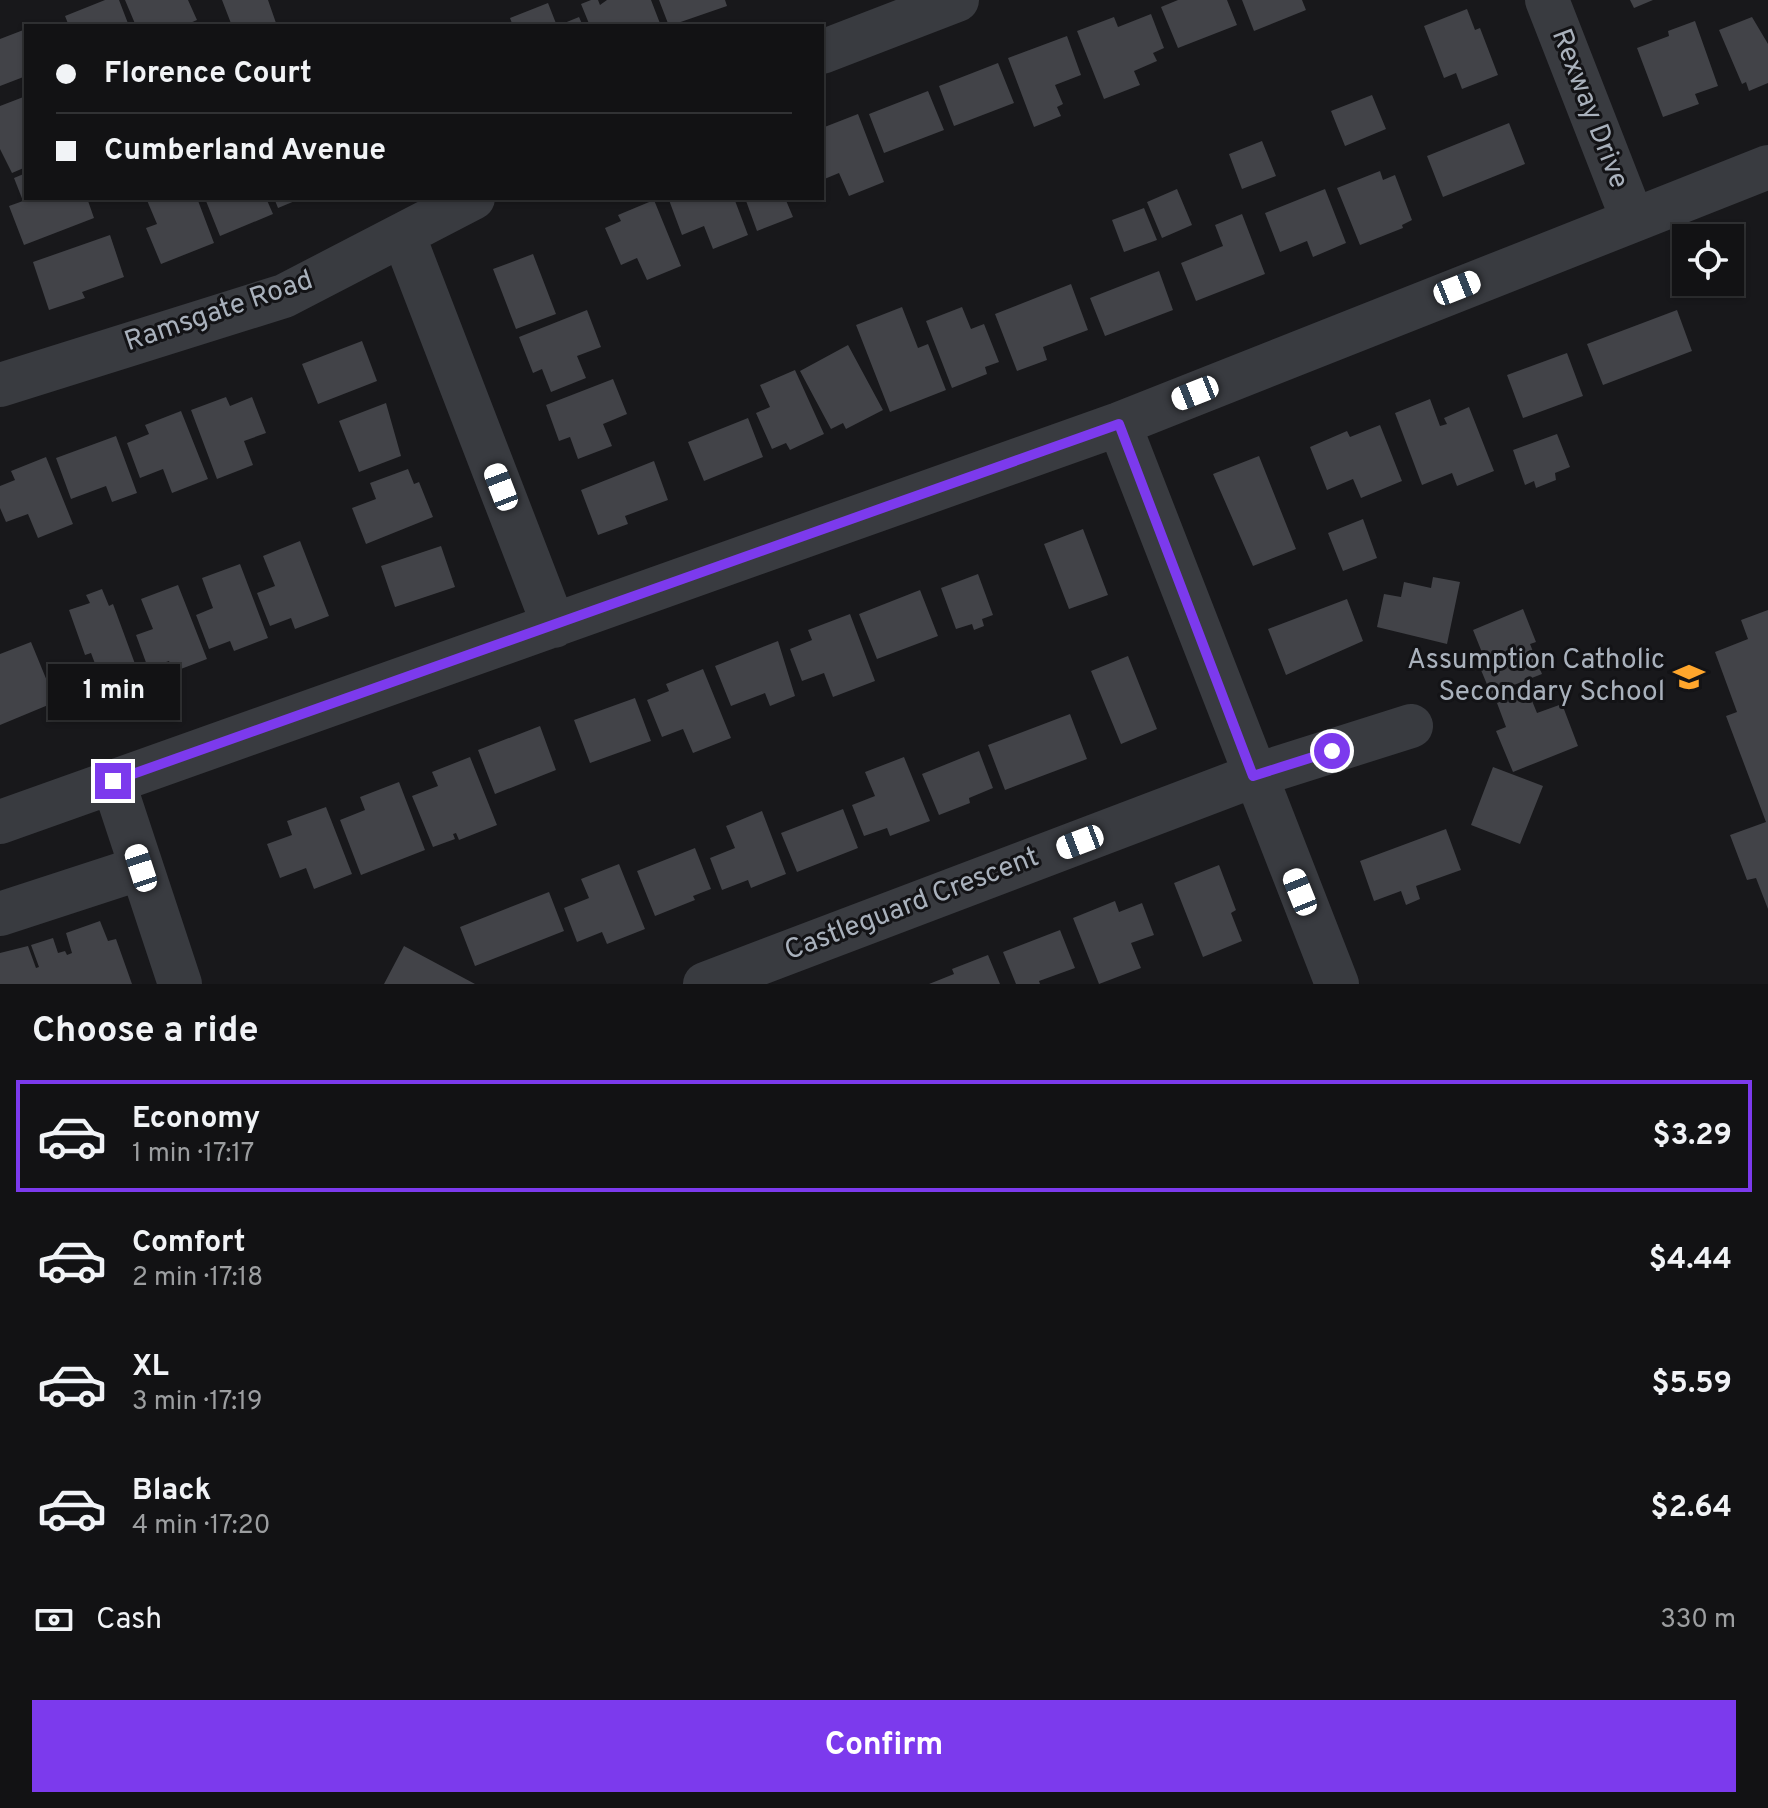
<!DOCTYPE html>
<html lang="en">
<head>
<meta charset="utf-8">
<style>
  :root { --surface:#121214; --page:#1f2022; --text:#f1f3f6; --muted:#9c9ea0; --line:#313234; --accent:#7c3aed }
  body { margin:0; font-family:Overpass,sans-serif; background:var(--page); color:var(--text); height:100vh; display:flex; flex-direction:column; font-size:30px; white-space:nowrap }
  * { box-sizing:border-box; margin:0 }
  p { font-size:26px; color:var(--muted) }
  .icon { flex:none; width:44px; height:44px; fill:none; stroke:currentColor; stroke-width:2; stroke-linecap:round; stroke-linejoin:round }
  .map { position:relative; height:984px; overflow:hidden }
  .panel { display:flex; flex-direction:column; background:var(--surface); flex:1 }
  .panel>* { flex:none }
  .hud { position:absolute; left:24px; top:24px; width:800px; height:176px; border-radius:0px; box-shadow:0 2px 6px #0004,0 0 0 2px var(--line); display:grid; align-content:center; height:176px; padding:0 32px; background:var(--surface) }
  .fabs { position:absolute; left:1672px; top:224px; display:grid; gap:16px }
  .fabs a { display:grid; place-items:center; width:72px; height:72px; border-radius:0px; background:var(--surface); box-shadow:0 2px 6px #0004,0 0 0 2px var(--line); font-size:40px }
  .end { position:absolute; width:36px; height:36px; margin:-18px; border:10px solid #7c3aed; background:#fff; box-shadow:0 0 0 4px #fff }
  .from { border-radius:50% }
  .bubble { position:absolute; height:56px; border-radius:0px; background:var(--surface); box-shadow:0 2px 6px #0004,0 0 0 2px var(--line); font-size:26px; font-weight:700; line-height:56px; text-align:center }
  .car { position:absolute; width:24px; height:48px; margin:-24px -12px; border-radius:10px; box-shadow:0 0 6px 2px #0007; background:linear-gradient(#fff 24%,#345 0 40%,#fff 0 76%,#345 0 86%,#fff 0) }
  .hud b { display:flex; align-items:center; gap:28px; height:76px; font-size:30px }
  .hud b+b { border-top:2px solid var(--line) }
  .hud i { width:20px; height:20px; background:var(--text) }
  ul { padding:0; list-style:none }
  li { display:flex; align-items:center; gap:24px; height:112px; margin:0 16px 12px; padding:0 16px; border:4px solid transparent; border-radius:0px }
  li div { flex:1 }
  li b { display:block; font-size:30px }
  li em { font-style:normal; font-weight:700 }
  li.current { border-color:var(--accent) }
  li>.icon { width:72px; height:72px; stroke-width:1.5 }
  h2 { padding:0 32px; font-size:36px; line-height:96px }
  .pay { display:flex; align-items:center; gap:20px; height:88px; padding:0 32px; font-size:30px }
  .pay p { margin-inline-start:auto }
  .action { display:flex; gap:16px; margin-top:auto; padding:16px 32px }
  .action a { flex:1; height:92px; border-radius:0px; background:var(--accent); color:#fff; font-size:32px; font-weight:700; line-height:92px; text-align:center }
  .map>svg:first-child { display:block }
  .building { fill:#424348 }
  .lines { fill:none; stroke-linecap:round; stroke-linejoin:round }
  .minor { stroke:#393b40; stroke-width:44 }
  .route { stroke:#7c3aed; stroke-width:10 }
  .labels { text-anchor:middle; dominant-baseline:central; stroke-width:6; stroke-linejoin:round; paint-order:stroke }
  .street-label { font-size:28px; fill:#a9b1bc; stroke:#131316 }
  .poi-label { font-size:28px; fill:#a9b1bc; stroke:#131316; text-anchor:end }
</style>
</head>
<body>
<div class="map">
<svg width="1768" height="984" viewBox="0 0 1768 984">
  <rect width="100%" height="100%" fill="#18181b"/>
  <path class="building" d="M 105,0 L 119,0 L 129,26 L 69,26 L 65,16 Z
    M 125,0 L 188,0 L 197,20 L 183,26 L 136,26 Z
    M 222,0 L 268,0 L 276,23 L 232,26 Z
    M 591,0 L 598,0 L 600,5 L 607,0 L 651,0 L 661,26 L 590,26 L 581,4 Z
    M 659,0 L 725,0 L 727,6 L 669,26 Z
    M 1178,0 L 1227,0 L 1237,25 L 1178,48 L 1161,7 Z
    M 1242,0 L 1302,0 L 1306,10 L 1254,31 Z
    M 1630,0 L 1653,0 L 1634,8 Z
    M 548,3 L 557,26 L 579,17 L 583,26 L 513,26 L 510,18 Z
    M 1467,9 L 1475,30 L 1480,28 L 1498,75 L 1462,89 L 1456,73 L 1444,78 L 1424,26 Z
    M 1151,14 L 1164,48 L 1153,53 L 1157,61 L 1134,71 L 1140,85 L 1104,99 L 1077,31 L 1114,17 L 1118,27 Z
    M 1752,17 L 1768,44 L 1768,83 L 1749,91 L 1746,82 L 1742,84 L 1719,30 Z
    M 1695,21 L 1718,86 L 1695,94 L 1699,104 L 1663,117 L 1637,48 L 1669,36 L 1668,31 Z
    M 26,29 L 26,76 L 0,86 L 0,39 Z
    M 1067,36 L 1081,75 L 1055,85 L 1063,104 L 1057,107 L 1061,116 L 1034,127 L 1008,58 Z
    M 998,63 L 1014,103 L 954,126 L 939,86 Z
    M 928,91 L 944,130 L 884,153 L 869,114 Z
    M 1372,95 L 1386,129 L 1345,146 L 1331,111 Z
    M 26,96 L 26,167 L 12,173 L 0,149 L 0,106 Z
    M 858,114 L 884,182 L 849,196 L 839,173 L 822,180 L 822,139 L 825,137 L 822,128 Z
    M 1509,123 L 1525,164 L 1443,197 L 1427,156 Z
    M 1262,141 L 1276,176 L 1242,189 L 1229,154 Z
    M 1380,171 L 1383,180 L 1395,175 L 1412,220 L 1402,225 L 1403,228 L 1360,245 L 1337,188 Z
    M 26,173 L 26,198 L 87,198 L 94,218 L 24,245 L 9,206 L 23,201 L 14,178 Z
    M 1177,189 L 1192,225 L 1162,238 L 1147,202 Z
    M 1325,189 L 1346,243 L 1313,257 L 1307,241 L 1280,252 L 1265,213 Z
    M 146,198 L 197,198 L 214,243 L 161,264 L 146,228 L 157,224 Z
    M 215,198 L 266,198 L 273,214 L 220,236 L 206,201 Z
    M 274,198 L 302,198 L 278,208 Z
    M 675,198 L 734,198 L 748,235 L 713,249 L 704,226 L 682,235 L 669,200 Z
    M 745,198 L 785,198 L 793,217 L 757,231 Z
    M 654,200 L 681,266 L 647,280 L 637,258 L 621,265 L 605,228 L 621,221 L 618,215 Z
    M 1144,208 L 1157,240 L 1124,252 L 1112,220 Z
    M 1242,214 L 1265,274 L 1196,301 L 1181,263 L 1223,246 L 1215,225 Z
    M 110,235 L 124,277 L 82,292 L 85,298 L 49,310 L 33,262 Z
    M 533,254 L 556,314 L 516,329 L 493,269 Z
    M 1159,271 L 1173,310 L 1105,336 L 1090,298 Z
    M 1071,284 L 1088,330 L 1043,347 L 1047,360 L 1017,371 L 995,314 Z
    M 902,307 L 918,348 L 928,344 L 946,390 L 890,412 L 856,325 Z
    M 962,307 L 971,329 L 984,324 L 999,362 L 985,367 L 987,374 L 952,388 L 926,321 Z
    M 587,310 L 601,347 L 577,356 L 586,378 L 551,392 L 542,369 L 533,373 L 519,337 Z
    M 1677,310 L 1692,351 L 1603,385 L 1587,344 Z
    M 362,341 L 377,381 L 318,404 L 302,364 Z
    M 848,345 L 883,410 L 846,429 L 843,423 L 831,429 L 800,371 Z
    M 1567,353 L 1583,396 L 1523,418 L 1507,375 Z
    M 795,370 L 824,434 L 790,450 L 786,443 L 772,449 L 756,413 L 770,407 L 760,385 Z
    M 613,379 L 627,414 L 603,424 L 612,446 L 578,459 L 570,437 L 559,441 L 546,405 Z
    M 226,397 L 230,406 L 252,397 L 266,433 L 244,441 L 253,465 L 217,479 L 191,410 Z
    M 1430,399 L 1440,426 L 1447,424 L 1444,418 L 1469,407 L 1494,471 L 1457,486 L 1452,473 L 1422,485 L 1395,413 Z
    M 386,403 L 401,456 L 359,472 L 339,421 Z
    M 181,411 L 208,479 L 172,493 L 163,469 L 140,478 L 127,443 L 149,434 L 145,425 Z
    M 748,418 L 763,457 L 704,481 L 688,442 Z
    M 1380,425 L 1402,481 L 1361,498 L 1353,479 L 1327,490 L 1310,447 L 1347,431 L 1350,437 Z
    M 1557,434 L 1570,467 L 1555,473 L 1556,480 L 1536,488 L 1534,481 L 1525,485 L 1513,450 Z
    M 116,436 L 137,493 L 112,502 L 106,486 L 71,499 L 56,458 Z
    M 1259,456 L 1296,549 L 1253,566 L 1213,474 Z
    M 46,457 L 73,524 L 38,538 L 28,514 L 6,522 L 0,508 L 0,486 L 15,480 L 11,471 Z
    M 654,461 L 668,500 L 625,516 L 628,524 L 598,535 L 581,490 Z
    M 408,469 L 414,484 L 419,482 L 433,517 L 366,544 L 352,508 L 376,499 L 370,483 Z
    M 1363,519 L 1377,558 L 1343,571 L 1328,533 Z
    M 1083,529 L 1108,595 L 1069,609 L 1044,544 Z
    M 300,541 L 329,616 L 295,629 L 291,618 L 270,626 L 257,593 L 275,586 L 263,556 Z
    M 441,546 L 455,587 L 395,607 L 381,566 Z
    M 240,564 L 268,638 L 234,651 L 230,641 L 209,649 L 196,615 L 213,608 L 202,578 Z
    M 978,574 L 993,615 L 982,619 L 984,626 L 974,630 L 972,624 L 956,629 L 941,588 Z
    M 1433,577 L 1460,582 L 1447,644 L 1377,627 L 1384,594 L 1401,597 L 1404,582 L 1431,588 Z
    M 178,585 L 207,659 L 173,672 L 169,661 L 148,668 L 136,635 L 153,629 L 141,599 Z
    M 102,589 L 109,606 L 113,604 L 138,672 L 103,685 L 91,653 L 85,655 L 69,610 L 90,603 L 86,595 Z
    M 920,590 L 938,636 L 877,659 L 859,614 Z
    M 1347,599 L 1363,641 L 1286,675 L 1268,629 Z
    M 1523,609 L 1536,642 L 1530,644 L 1542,674 L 1491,694 L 1476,658 L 1483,655 L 1473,630 Z
    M 1768,610 L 1768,909 L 1756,878 L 1747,880 L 1730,835 L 1766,822 L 1726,716 L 1737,712 L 1715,652 L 1748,639 L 1741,620 Z
    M 850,614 L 875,681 L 833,697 L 824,673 L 802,681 L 790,649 L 812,640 L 808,630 Z
    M 778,641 L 795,696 L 770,706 L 765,693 L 731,706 L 715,666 Z
    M 31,642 L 54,698 L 53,703 L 0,725 L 0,654 Z
    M 1128,656 L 1157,729 L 1121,744 L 1091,671 Z
    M 703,669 L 731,738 L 693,753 L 683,729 L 662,737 L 647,700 L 669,691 L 666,684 Z
    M 1528,691 L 1537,713 L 1562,704 L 1578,746 L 1513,772 L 1496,731 L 1506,727 L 1497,703 Z
    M 635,698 L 651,741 L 590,763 L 574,720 Z
    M 1070,714 L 1087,759 L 1005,790 L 988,745 Z
    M 540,726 L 556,770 L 495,794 L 478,750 Z
    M 979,751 L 993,788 L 969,798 L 970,803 L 939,815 L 922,774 Z
    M 470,757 L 497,825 L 459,840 L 456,833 L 453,834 L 455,839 L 433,847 L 412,796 L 438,786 L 432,772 Z
    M 904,757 L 930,821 L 890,836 L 887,828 L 864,836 L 852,805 L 875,796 L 865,772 Z
    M 1493,767 L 1543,786 L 1520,844 L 1471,825 Z
    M 399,782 L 425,850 L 361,875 L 340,820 L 365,810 L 360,797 Z
    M 326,807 L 352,874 L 314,889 L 306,868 L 280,878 L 267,844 L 292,835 L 287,821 Z
    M 843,809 L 858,848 L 797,872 L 781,833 Z
    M 762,811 L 786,874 L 751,888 L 748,880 L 722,890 L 710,858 L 735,848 L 726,826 Z
    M 1446,829 L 1461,870 L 1416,886 L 1420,899 L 1406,905 L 1401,891 L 1374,901 L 1360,861 Z
    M 695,848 L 711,889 L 693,896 L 695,900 L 655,916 L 637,871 Z
    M 619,864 L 645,929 L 607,944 L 602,932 L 577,942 L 564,908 L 589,898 L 581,879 Z
    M 1219,865 L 1236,910 L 1231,913 L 1242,941 L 1203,957 L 1174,883 Z
    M 549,892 L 564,931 L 475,966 L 460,927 Z
    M 1115,901 L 1119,912 L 1142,903 L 1154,935 L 1131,943 L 1141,968 L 1099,984 L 1073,918 Z
    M 100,921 L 108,941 L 116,939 L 132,984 L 0,984 L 0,953 L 28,946 L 36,968 L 39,967 L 31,945 L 53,938 L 58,953 L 65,951 L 67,955 L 72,953 L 66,933 Z
    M 1060,930 L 1075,968 L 1039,981 L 1040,984 L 1016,984 L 1003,952 Z
    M 404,946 L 475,984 L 384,984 Z
    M 988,955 L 1000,984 L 929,984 L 954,974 L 952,969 Z"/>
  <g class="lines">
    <path class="minor" d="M 1547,0 L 1632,218
      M 822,52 L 957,0
      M 404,237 L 554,626
      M 0,385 L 284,296 L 473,198
      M 1119,424 L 1337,984
      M 113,781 L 180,984
      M 0,822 L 1119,424 L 1768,167
      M 0,914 L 141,868
      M 705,984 L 1253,776 L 1411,726"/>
  </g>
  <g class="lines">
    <path class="route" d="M 113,781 L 1119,424 L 1253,776 L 1332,751"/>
  </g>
  <defs>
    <symbol id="school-bare" viewBox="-9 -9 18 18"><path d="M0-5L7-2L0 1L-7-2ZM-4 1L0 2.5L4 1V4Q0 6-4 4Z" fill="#ffa62c" stroke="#131316" stroke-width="2.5" paint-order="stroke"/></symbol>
  </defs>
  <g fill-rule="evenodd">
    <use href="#school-bare" x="1667" y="655" width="44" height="44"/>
  </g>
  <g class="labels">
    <g class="street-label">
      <text transform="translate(1589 109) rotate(69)">Rexway Drive</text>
      <text transform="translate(219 312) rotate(-19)">Ramsgate Road</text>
      <text transform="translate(912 905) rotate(-21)">Castleguard Crescent</text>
    </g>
    <g class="poi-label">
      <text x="1665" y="661">Assumption Catholic<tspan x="1665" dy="32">Secondary School</tspan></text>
    </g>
  </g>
</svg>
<div class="fabs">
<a><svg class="icon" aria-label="locate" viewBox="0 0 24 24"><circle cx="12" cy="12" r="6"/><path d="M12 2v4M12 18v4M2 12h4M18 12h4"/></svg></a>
</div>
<i class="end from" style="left:1332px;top:751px"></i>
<i class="end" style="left:113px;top:781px"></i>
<div class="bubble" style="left:48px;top:664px;width:132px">1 min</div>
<i class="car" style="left:1457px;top:288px;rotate:68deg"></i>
<i class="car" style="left:1195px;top:393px;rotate:248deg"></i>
<i class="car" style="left:501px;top:487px;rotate:339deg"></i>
<i class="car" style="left:1080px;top:842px;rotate:249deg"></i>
<i class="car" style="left:141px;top:868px;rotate:342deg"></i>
<i class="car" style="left:1300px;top:892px;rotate:338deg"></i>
<div class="hud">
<b><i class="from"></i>Florence Court</b>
<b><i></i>Cumberland Avenue</b>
</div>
</div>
<section class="panel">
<h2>Choose a ride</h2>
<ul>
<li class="current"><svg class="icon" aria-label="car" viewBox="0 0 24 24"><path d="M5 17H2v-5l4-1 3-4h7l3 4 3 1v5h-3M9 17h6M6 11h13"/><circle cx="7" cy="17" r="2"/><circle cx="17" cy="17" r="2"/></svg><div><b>Economy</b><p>1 min · 17:17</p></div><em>$3.29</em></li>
<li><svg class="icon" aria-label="car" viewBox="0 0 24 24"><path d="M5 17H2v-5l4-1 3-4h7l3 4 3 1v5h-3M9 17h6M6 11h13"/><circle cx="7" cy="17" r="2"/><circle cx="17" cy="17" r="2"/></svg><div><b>Comfort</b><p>2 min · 17:18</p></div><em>$4.44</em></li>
<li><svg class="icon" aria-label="car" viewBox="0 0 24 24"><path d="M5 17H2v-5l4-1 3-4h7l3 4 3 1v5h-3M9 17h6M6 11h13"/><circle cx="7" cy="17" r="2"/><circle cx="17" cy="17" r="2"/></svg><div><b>XL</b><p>3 min · 17:19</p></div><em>$5.59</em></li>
<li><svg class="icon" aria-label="car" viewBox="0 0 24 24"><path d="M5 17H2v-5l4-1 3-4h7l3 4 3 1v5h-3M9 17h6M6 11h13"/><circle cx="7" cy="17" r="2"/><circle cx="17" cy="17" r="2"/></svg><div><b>Black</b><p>4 min · 17:20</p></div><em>$2.64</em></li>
</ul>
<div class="pay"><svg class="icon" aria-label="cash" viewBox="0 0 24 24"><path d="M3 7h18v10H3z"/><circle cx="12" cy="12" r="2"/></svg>Cash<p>330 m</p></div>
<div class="action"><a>Confirm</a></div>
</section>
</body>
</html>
